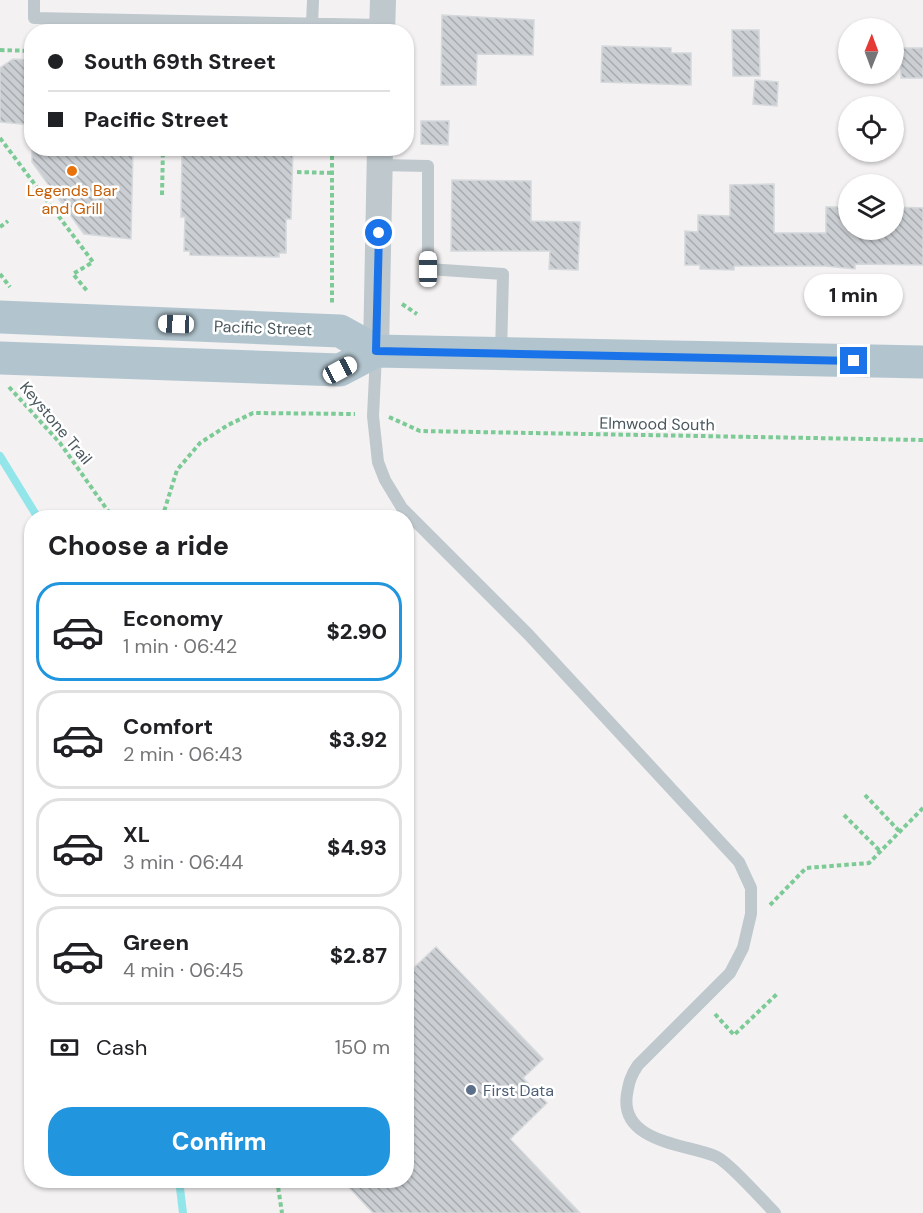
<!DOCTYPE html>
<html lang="en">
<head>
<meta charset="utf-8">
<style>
  :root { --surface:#fff; --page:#f2f2f2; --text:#202124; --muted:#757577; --line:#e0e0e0; --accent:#2195dd }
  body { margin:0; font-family:"DM Sans",sans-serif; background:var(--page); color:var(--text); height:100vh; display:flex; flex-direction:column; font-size:22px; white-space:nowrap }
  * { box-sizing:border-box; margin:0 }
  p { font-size:20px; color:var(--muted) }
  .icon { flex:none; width:33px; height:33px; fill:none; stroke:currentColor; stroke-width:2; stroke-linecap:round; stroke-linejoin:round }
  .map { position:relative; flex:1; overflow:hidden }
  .sheet { position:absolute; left:24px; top:510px; width:390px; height:678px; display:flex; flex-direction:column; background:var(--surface); border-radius:24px; box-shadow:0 2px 4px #0004 }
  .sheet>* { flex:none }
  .top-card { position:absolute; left:24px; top:24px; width:390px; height:132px; border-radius:24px; box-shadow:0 2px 4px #0004; display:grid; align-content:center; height:132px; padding:0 24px; background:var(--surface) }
  .needle { width:39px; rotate:1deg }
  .buttons { position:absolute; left:838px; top:18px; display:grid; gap:12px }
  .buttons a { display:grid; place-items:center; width:66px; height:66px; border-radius:50%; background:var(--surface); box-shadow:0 2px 4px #0004; font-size:30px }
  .end { position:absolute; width:27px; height:27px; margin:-14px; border:8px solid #1a73e8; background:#fff; box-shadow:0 0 0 3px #fff }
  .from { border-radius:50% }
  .bubble { position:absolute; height:42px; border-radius:21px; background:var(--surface); box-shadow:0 2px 4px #0004; font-size:20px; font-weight:800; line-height:42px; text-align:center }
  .car { position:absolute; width:18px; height:36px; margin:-18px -9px; border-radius:8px; box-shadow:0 0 4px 2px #0007; background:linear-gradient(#fff 24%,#345 0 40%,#fff 0 76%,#345 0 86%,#fff 0) }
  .top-card b { display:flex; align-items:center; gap:21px; height:57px; font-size:22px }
  .top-card b+b { border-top:2px solid var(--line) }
  .top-card i { width:15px; height:15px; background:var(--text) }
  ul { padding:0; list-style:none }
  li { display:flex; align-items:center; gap:18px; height:99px; margin:0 12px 9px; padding:0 12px; border:3px solid var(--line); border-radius:24px }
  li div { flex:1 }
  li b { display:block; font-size:22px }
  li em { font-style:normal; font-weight:800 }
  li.selected { border-color:var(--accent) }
  li>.icon { width:54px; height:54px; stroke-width:1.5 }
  h2 { padding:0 24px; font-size:27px; line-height:72px }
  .pay { display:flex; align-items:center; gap:15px; height:66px; padding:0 24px; font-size:22px }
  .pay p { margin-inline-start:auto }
  .action { display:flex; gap:12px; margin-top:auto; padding:12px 24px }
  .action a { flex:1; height:69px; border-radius:24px; background:var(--accent); color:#fff; font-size:24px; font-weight:800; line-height:69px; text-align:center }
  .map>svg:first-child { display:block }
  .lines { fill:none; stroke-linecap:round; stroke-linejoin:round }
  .stream { stroke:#92e6e9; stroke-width:8 }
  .building { fill:url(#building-back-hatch); stroke:#d5d9dc; stroke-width:1.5 }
  .path { stroke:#7ccb96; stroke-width:4; stroke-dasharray:4.5 3; stroke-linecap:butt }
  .service { stroke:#bec8cd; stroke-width:12 }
  .minor { stroke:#bec8cd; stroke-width:26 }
  .primary { stroke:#b2c5ce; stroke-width:33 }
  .route { stroke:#1a73e8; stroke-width:8 }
  .food-dot { fill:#e8710a; stroke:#fff; stroke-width:2 }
  .service-dot { fill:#5c6f8a; stroke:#fff; stroke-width:2 }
  .labels { text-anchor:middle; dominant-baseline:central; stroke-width:5; stroke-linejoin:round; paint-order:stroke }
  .food-label { font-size:16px; fill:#c56008; stroke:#fff }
  .street-label { font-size:16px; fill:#4a585e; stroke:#fff }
  .service-label { font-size:16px; fill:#4e5e75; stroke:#fff; text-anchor:start }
</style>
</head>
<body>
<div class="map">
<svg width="923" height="1213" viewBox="0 0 923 1213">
  <defs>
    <pattern id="building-back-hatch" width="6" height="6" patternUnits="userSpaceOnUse" patternTransform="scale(1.5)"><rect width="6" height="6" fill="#cbcfd3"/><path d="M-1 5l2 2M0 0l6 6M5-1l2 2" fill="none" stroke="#a7abae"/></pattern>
  </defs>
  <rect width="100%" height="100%" fill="#f3f1f2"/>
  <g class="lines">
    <path class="stream" d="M 0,456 L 38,518
      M 179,1180 L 183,1213"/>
  </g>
  <path class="building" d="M 442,15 L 534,20 L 533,55 L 477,54 L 476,85 L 441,85 Z
    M 732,30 L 759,30 L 760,76 L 733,76 Z
    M 602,46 L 671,48 L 671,53 L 691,53 L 691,85 L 601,82 Z
    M 901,48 L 923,48 L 923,78 L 901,78 Z
    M 13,59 L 32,60 L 32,125 L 0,122 L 0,68 Z
    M 755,80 L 778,82 L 777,106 L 753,104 Z
    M 421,121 L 449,121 L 448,145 L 421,144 Z
    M 32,148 L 133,148 L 131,239 L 84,234 L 32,162 Z
    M 182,148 L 293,148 L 291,219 L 286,219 L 286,253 L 279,253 L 279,257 L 190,255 L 190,251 L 184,251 L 185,217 L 181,217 Z
    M 452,180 L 531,181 L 531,221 L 580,222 L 578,270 L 549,269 L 550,251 L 451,251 Z
    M 774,184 L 774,233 L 826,233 L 826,207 L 849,207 L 849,230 L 894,230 L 894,207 L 923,208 L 923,265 L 855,264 L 855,269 L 825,266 L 734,266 L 734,270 L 700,269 L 700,265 L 685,265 L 685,231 L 698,232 L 698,215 L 730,216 L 730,185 Z
    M 436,947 L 543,1059 L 523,1078 L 547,1103 L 510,1139 L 580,1213 L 373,1213 L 342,1180 L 406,1180 L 406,975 Z"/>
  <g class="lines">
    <path class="path" d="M 0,50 L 32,51
      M 0,138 L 93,262 L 73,274 L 88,292
      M 332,148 L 332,304
      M 297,172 L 332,173
      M 162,195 L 163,148
      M 0,227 L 8,221
      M 0,274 L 10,287
      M 402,304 L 417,314
      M 9,387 L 60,443 L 113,518
      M 389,417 L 420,431 L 923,440
      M 162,518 L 177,470 L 200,443 L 228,425 L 253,413 L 355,414
      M 865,795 L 900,832
      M 844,815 L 880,851
      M 770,905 L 806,868 L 869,863 L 923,808
      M 406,912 L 408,907
      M 715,1014 L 734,1035 L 778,993
      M 277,1180 L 282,1213"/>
    <path class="service" d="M 34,0 L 34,18 L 382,25
      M 312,24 L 313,0
      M 380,165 L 428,166 L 428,269 L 503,274 L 501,353
      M 376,355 L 373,416 L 378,462 L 385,480 L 402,508 L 528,634 L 739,862 L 751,888 L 751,914 L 743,948 L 730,973 L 638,1065 C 631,1075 629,1082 627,1094 C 619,1142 685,1144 715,1156 C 728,1161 763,1201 775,1213"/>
    <path class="minor" d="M 382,32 L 383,0
      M 376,351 L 380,148"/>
    <path class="primary" d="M 0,317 L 340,331 L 376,351
      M 0,358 L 340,370 L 376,351 L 923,362"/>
  </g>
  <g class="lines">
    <path class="route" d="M 379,233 L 376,351 L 854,361"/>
  </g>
  <circle class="food-dot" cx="72" cy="171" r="6"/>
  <circle class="service-dot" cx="471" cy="1090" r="6"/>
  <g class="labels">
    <g class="food-label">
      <text x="72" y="190">Legends Bar<tspan x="72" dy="18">and Grill</tspan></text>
    </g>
    <g class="street-label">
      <text transform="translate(263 328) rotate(2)">Pacific Street</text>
      <text transform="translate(56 423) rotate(50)">Keystone Trail</text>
      <text transform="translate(657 424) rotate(1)">Elmwood South</text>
    </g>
    <g class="service-label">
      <text x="483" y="1090">First Data</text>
    </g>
  </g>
</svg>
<div class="buttons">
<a><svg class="needle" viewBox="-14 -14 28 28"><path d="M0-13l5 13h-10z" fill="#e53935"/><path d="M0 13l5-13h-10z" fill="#757577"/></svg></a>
<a><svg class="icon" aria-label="locate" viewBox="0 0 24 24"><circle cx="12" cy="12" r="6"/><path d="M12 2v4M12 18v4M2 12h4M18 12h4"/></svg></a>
<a><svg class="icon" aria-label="layers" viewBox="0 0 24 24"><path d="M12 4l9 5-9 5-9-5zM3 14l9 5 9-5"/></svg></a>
</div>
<i class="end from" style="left:379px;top:233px"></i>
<i class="end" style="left:854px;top:361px"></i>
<div class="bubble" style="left:804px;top:274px;width:99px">1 min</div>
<i class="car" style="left:428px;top:269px;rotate:0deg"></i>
<i class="car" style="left:176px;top:324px;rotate:272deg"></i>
<i class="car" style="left:340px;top:370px;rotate:62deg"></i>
<div class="top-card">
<b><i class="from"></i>South 69th Street</b>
<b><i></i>Pacific Street</b>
</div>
<section class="sheet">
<h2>Choose a ride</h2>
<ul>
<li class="selected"><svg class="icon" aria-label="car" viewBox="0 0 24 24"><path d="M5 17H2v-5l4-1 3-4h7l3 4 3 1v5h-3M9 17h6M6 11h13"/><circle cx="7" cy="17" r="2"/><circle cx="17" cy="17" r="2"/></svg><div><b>Economy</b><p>1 min · 06:42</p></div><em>$2.90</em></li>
<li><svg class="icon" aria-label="car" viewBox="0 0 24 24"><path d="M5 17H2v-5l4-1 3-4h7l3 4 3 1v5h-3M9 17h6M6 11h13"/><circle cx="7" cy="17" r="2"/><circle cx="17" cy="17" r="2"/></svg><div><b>Comfort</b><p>2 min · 06:43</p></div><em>$3.92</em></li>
<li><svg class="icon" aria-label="car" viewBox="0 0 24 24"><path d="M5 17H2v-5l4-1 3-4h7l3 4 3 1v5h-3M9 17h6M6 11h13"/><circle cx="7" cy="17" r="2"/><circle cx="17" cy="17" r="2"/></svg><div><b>XL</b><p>3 min · 06:44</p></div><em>$4.93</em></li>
<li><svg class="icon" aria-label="car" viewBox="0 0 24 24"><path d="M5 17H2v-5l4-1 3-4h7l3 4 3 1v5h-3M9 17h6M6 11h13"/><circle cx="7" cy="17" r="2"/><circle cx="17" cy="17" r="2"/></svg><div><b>Green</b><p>4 min · 06:45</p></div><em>$2.87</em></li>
</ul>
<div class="pay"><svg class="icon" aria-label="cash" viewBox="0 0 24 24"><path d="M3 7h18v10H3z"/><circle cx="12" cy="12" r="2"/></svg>Cash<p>150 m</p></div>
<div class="action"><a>Confirm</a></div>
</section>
</div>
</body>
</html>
